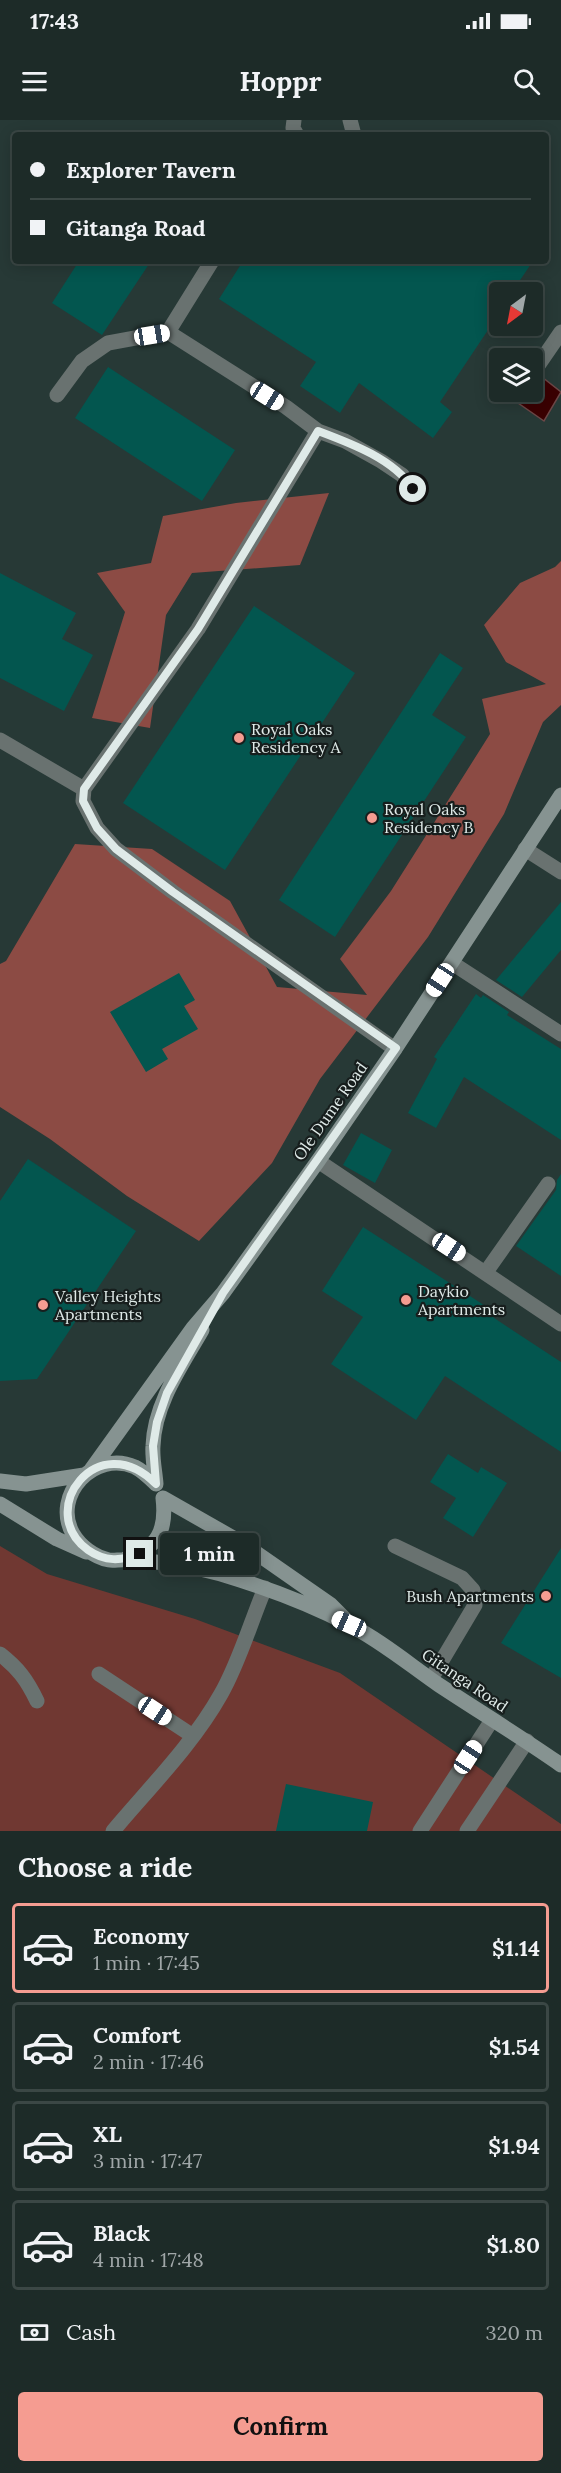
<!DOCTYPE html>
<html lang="en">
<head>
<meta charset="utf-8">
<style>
  :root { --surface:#1d2b28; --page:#2a3734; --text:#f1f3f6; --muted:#a0a7a8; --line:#3b4745; --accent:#f59c91 }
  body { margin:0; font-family:Lora,serif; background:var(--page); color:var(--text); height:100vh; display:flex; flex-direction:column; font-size:22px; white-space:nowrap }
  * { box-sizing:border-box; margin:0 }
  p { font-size:20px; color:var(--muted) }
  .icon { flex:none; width:33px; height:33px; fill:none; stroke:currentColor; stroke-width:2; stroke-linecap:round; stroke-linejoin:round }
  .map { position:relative; height:1711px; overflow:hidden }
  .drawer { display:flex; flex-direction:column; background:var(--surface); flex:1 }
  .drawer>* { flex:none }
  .top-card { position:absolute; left:12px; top:12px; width:537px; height:132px; border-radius:6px; box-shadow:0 3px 15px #0003,0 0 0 2px var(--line); display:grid; align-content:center; height:132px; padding:0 18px; background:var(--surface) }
  .needle { width:39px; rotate:212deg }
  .tools { position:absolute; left:489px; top:162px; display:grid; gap:12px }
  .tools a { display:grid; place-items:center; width:54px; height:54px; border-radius:6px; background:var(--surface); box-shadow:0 3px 15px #0003,0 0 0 2px var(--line); font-size:30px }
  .end { position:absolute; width:27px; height:27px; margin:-14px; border:8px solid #dfeae8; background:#111; box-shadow:0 0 0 3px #111 }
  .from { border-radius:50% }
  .bubble { position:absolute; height:42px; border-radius:6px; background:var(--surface); box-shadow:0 3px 15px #0003,0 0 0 2px var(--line); font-size:20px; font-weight:700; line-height:42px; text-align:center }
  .car { position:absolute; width:18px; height:36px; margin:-18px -9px; border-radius:8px; box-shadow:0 0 4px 2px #0007; background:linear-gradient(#fff 24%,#345 0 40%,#fff 0 76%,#345 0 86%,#fff 0) }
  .top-card b { display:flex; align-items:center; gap:21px; height:57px; font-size:22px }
  .top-card b+b { border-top:2px solid var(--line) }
  .top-card i { width:15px; height:15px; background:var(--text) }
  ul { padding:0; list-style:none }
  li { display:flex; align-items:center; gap:18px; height:90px; margin:0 12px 9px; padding:0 6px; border:3px solid var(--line); border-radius:6px }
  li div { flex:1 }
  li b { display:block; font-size:22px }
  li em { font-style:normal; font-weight:700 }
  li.active { border-color:var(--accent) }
  li>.icon { width:54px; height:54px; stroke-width:1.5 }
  h2 { padding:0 18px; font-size:27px; line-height:72px }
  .pay { display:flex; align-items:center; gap:15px; height:66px; padding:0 18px; font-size:22px }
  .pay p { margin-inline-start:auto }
  .primary-button { display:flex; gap:12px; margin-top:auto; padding:12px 18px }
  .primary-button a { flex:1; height:69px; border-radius:6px; background:var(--accent); color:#111; font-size:24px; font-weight:700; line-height:69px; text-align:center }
  .status { display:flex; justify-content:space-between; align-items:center; height:42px; padding:0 30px; background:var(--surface); direction:ltr }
  .status svg { height:16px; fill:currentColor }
  header { display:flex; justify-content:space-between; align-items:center; height:78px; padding:0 18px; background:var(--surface); font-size:27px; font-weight:700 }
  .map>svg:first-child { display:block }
  .green { fill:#703832 }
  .forest { fill:#8c4b44 }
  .water { fill:#3a0102; stroke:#6c4747; stroke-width:1.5 }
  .building { fill:#03564f }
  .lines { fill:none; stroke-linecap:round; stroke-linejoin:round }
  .service { stroke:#697270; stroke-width:15 }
  .minor { stroke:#697270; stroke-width:15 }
  .secondary { stroke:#869391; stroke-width:15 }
  .route { stroke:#dfeae8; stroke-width:8 }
  .poi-dot { fill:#f59c91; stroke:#171e1d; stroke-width:2 }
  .labels { text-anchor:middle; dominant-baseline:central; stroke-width:4.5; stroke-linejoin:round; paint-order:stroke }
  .poi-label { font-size:16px; fill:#dfeae8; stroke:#171e1d; text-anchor:start }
  .street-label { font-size:16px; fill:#dfeae8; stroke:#171e1d }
</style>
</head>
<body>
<div class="status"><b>17:43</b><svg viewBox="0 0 49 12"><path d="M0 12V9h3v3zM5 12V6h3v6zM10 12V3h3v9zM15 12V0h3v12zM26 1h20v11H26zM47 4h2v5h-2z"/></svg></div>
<header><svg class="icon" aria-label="menu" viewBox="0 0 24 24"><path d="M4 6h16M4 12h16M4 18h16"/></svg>Hoppr<svg class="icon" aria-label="search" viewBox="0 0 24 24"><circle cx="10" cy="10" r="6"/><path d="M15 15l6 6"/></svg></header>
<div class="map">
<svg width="561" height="1711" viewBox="0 0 561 1711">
  <rect width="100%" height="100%" fill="#273936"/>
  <path class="green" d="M 0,1426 L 47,1454 L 195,1499 L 340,1553 L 561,1704 L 561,1711 L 0,1711 Z"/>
  <path class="forest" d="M 329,373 L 300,445 L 192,453 L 166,495 L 150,608 L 92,598 L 125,492 L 97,453 L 151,443 L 163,396 L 236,383 Z
    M 561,441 L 561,585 L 543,602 L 504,694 L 428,817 L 320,959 L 272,1043 L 199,1121 L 127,1076 L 50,1019 L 0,987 L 0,844 L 6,841 L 75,724 L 152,729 L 230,781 L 277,867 L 367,875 L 340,839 L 391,771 L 490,614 L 482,579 L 546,564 L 506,542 L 484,505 L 520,463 L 555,447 Z"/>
  <path class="water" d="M 533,250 L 561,272 L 544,301 L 502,272 L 532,272 Z"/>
  <path class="building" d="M 79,141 L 151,141 L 102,215 L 52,183 Z
    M 243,141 L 533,141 L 512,172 L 500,172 L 500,192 L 440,282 L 452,292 L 433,318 L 359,263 L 340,293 L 300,266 L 316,242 L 219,179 Z
    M 108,247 L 235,330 L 202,381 L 75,298 Z
    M 0,453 L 76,493 L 62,519 L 93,535 L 64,591 L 0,558 Z
    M 254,486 L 355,553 L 225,750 L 123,683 Z
    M 440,533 L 463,548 L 432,595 L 466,617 L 335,817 L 279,780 Z
    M 561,782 L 561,830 L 522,877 L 496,860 Z
    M 179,853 L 195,880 L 184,886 L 198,909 L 162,929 L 168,939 L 146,952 L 110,892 Z
    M 476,874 L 481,878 L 483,875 L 509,892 L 507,895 L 561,929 L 561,1020 L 464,957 L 436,1008 L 408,993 L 437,939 L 434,937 Z
    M 361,1013 L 392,1030 L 375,1063 L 343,1045 Z
    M 28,1039 L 136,1111 L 37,1259 L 0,1261 L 0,1081 Z
    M 561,1054 L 561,1156 L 516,1126 L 556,1070 L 557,1060 Z
    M 363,1107 L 490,1189 L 488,1194 L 561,1242 L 561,1332 L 445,1256 L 416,1300 L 331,1244 L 363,1197 L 322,1171 Z
    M 448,1334 L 478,1353 L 481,1347 L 507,1363 L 473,1417 L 443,1398 L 456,1378 L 430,1362 Z
    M 561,1428 L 561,1558 L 501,1523 Z
    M 286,1664 L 373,1682 L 367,1711 L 276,1711 Z"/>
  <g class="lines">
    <path class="service" d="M 294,0 L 293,8 L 297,15
      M 350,0 L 354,15
      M 212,141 L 168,212 L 286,287 L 318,311 L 345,321 L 381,341 L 402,355 L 413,369
      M 537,247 L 561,212
      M 57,275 L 82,241 L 108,223 L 168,212
      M 318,311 L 198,509 L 84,669 L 83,681 L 97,708 L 116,729 L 173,772 L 395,929
      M 0,620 L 84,669
      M 525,729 L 561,752
      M 486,1152 L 548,1064
      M 395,1426 L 462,1458 L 473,1470 L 475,1485 L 431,1559
      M 0,1534 C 18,1548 27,1560 37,1581
      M 99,1554 L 193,1616
      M 113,1711 C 150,1667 193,1624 221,1574 C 239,1543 251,1501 265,1468
      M 420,1711 L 492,1600
      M 467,1711 L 527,1621"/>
    <path class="minor" d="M 452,843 L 561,914
      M 318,1041 L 561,1204"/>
    <path class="secondary" d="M 91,1350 L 193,1208 L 223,1173 L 318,1041 L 395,929 L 561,675
      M 0,1361 L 26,1364 L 84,1355
      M 156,1364 C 149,1357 143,1351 135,1347 C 95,1329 51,1375 73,1414 C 80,1426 94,1437 109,1440 C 114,1441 121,1439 127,1440 C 157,1441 192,1446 221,1454 C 264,1467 308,1483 348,1504 C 380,1520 410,1545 439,1565 C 480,1592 521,1617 561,1645
      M 156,1364 C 155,1351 152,1338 153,1326 C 154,1284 182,1245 202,1210
      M 163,1378 L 242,1423 L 331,1485 L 345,1499
      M 0,1384 L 57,1419 L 86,1432
      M 125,1439 C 157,1428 167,1412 163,1378"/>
  </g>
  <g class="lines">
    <path class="route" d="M 140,1434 C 121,1441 105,1442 88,1430 C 34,1391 98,1305 156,1364 L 153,1326 L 157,1302 L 167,1273 L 223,1173 L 396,928 L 173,772 L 116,729 L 97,708 L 83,681 L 84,669 L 198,509 L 318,311 C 350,323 394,339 413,369"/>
  </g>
  <g class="poi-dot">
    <circle cx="239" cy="618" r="6"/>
    <circle cx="372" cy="698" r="6"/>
    <circle cx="406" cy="1180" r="6"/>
    <circle cx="43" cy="1185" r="6"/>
    <circle cx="546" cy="1476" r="6"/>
  </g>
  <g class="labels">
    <g class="poi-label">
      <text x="251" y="609">Royal Oaks<tspan x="251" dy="18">Residency A</tspan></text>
      <text x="384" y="689">Royal Oaks<tspan x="384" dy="18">Residency B</tspan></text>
      <text x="418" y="1171">Daykio<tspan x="418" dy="18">Apartments</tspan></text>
      <text x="55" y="1176">Valley Heights<tspan x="55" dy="18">Apartments</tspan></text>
      <text x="534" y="1476" text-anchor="end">Bush Apartments</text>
    </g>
    <g class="street-label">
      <text transform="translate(330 991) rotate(-55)">Ole Dume Road</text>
      <text transform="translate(465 1560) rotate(34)">Gitanga Road</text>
    </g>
  </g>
</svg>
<div class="tools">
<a><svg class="needle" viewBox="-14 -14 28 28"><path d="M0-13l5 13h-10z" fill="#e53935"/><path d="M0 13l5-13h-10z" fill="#a0a7a8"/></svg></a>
<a><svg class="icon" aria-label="layers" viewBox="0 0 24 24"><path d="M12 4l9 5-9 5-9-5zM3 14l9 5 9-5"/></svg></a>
</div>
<i class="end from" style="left:413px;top:369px"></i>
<i class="end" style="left:140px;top:1434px"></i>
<div class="bubble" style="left:160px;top:1413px;width:99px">1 min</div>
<i class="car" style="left:152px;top:215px;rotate:81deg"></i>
<i class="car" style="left:267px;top:276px;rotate:122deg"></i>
<i class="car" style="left:440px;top:860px;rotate:213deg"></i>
<i class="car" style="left:449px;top:1127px;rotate:123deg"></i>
<i class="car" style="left:349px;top:1504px;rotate:294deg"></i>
<i class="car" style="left:155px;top:1591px;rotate:123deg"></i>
<i class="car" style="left:468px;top:1637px;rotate:33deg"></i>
<div class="top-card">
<b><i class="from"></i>Explorer Tavern</b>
<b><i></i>Gitanga Road</b>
</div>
</div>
<section class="drawer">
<h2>Choose a ride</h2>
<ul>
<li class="active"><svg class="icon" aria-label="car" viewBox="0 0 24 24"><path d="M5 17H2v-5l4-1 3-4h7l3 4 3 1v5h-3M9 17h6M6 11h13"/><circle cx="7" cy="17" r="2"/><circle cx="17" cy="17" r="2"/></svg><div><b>Economy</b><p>1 min · 17:45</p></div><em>$1.14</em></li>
<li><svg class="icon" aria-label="car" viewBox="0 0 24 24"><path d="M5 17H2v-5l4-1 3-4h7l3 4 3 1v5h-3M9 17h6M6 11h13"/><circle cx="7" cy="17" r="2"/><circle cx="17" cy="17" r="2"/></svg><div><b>Comfort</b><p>2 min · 17:46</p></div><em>$1.54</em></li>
<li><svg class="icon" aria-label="car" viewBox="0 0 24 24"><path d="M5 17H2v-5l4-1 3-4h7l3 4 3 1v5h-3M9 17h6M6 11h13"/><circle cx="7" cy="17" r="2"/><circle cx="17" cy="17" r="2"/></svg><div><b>XL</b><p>3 min · 17:47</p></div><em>$1.94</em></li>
<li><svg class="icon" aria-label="car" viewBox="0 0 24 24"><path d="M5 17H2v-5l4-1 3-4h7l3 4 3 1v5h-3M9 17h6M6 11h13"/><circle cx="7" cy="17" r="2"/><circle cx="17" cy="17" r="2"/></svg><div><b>Black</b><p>4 min · 17:48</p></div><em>$1.80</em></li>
</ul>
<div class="pay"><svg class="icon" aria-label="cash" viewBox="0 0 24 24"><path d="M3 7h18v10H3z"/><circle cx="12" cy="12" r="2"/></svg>Cash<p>320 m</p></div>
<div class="primary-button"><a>Confirm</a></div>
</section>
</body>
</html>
